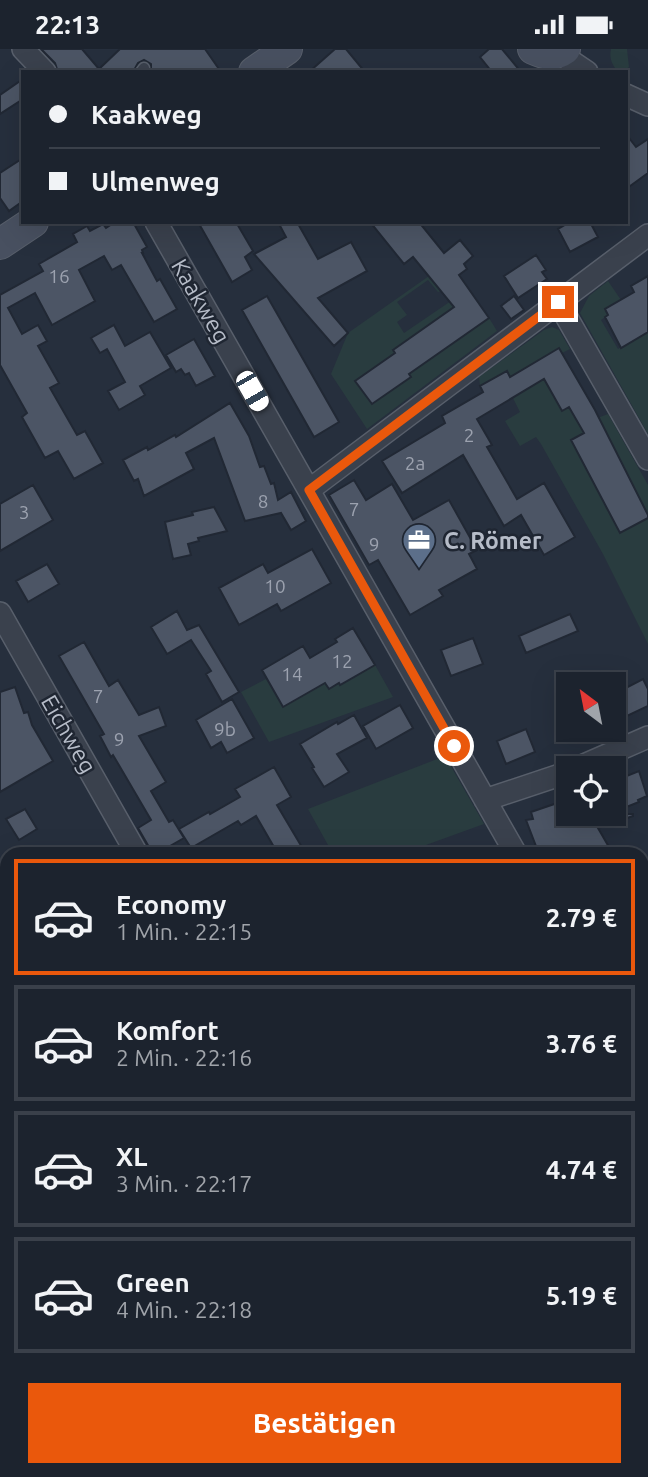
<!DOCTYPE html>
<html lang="de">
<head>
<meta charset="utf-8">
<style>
  :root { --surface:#1c232e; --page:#252b36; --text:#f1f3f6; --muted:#a0a4aa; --line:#3a404a; --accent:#ea580c }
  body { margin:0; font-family:Ubuntu,sans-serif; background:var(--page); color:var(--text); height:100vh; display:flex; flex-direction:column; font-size:26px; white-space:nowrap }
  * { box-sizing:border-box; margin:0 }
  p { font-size:23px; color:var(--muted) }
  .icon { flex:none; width:38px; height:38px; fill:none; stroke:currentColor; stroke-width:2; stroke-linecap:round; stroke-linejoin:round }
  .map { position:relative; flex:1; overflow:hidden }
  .side { position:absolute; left:0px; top:798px; width:649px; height:630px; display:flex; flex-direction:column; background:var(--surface); border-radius:21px 21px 0 0; box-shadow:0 7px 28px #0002,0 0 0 2px var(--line) }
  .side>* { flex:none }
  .hud { position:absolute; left:21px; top:21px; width:607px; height:154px; border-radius:0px; box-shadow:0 7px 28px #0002,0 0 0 2px var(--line); display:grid; align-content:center; height:154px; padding:0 28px; background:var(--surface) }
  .needle { width:46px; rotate:328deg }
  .controls { position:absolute; left:556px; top:623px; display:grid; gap:14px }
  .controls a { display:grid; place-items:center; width:70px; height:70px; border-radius:0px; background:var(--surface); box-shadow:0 7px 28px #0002,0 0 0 2px var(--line); font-size:35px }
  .end { position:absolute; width:32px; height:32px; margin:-16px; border:9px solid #ea580c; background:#fff; box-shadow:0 0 0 4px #fff }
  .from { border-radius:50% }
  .car { position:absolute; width:21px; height:42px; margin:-21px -10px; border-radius:9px; box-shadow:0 0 5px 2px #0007; background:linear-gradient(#fff 24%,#345 0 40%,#fff 0 76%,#345 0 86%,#fff 0) }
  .hud b { display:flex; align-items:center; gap:24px; height:66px; font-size:26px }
  .hud b+b { border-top:2px solid var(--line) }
  .hud i { width:18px; height:18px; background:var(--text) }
  ul { padding:12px 0 0; list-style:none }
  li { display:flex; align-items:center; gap:21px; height:116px; margin:0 14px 10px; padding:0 14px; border:4px solid var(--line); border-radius:0px }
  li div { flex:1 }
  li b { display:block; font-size:26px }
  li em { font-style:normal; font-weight:600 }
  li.active { border-color:var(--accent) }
  li>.icon { width:63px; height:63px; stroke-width:1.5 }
  .button { display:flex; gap:14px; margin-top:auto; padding:14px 28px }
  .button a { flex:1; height:80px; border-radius:0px; background:var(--accent); color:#fff; font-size:28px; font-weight:600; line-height:80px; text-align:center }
  .status { display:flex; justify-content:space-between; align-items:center; height:49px; padding:0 35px; background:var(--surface); direction:ltr }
  .status svg { height:19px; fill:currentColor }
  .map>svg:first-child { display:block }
  .green { fill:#293c3f }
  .building { fill:#4c5565; stroke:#212834; stroke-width:2 }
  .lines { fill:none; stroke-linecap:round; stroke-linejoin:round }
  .lane-casing { stroke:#585f6b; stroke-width:13 }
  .street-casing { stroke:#585f6b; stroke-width:24 }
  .secondary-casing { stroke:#585f6b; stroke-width:32 }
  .primary-casing { stroke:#434a56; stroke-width:36 }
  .lane { stroke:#3a414d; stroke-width:10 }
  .street { stroke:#3a414d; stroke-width:21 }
  .secondary { stroke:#485060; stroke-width:30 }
  .primary { stroke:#58606d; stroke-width:33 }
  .route { stroke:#ea580c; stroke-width:9 }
  .labels { text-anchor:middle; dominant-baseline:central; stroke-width:5; stroke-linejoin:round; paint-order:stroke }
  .number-label { font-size:19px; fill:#9ca2af }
  .street-label { font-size:23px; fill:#b6bcc8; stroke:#1f2632 }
  .poi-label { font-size:23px; font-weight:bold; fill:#b6bcc8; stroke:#1f2632; text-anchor:start }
</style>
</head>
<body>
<div class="status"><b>22:13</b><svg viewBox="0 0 49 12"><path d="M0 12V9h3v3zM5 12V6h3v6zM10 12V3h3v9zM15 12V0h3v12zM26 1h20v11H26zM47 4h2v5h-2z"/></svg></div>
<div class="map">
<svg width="648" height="1428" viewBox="0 0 648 1428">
  <rect width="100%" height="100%" fill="#262f3d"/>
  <path class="green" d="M 611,0 L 627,0 L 629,18 L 622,23 L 618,23 C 612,15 609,10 611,0 Z
    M 429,227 L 441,242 L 438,243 L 428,231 L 397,253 L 407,266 L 397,273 L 404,284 L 451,252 L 455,258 L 393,301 L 395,304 L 356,331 L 372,355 L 411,328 L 409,325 L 489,269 L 497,282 L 367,380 L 331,325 L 348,284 Z
    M 608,232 L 621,251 L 605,260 L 608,266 L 601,271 L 618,300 L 648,283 L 648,385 L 580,264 L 589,247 Z
    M 552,278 L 559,281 L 570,300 L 562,304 L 559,299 L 535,314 L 562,361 L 569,358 L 579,376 L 608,365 L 648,436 L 648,595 L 603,505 L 541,395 L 536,388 L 520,397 L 505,372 L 520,363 L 513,349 L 520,344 L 507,322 L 480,337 L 479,328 L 544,281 Z
    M 375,616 L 393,648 L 269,693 L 241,643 L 266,630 L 283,658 L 325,634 L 329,640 L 339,634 L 340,636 Z
    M 445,707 L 484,775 L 401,805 L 333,805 L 308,760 Z
    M 642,1148 L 648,1159 L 648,1330 L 642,1334 Z"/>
  <path class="building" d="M 41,0 L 82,0 L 99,20 L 120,0 L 205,0 L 221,23 L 151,23 L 151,15 L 144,11 L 138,14 L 133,23 L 58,23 L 55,14 Z
    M 335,0 L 346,0 L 365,23 L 309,23 Z
    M 489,0 L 502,0 L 521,23 L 492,23 L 480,8 Z
    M 23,30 L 23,50 L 0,65 L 0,46 Z
    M 626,85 L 636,98 L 648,90 L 648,124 L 626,140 Z
    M 23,109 L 23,152 L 9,162 L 0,149 L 0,124 Z
    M 115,173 L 133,173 L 147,198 L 142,201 L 143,204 L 142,204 L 157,232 L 160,230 L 177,260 L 154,273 L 121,216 L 112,221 L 104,207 L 79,221 L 95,252 L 52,276 L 35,244 L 8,259 L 22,285 L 38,276 L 47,292 L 38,297 L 59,334 L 50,339 L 77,386 L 85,382 L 103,414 L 74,430 L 58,402 L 45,409 L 22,368 L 27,364 L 0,316 L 0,246 L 43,222 L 39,215 L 77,193 L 73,185 L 87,177 L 90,182 L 103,175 L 106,179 Z
    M 198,173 L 236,173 L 253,202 L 245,208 L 252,221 L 232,233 Z
    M 278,173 L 297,173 L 318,210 L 351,193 L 367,222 L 318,249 L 348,284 L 334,297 L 254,205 L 286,188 Z
    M 370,173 L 419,173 L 444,204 L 460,191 L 473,207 L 464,215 L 467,220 L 459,226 L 489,269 L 409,325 L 411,328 L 372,355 L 355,332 L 395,304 L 393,301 L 454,258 L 413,208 L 404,215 Z
    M 570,173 L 590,173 L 598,188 L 570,203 L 558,180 Z
    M 536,206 L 546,221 L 542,223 L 547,230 L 518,249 L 504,227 Z
    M 648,227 L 648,283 L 621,299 L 605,268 L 608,266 L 605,260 L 634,243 L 631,237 Z
    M 267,247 L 339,373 L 314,388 L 242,261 Z
    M 514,247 L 524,261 L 511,270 L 501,257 Z
    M 114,276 L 125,297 L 150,283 L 171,319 L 140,337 L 145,346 L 119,361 L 108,342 L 125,333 L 107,300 L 100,304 L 91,289 Z
    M 194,290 L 215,327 L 196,337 L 189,324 L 185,326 L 181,320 L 176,323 L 166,306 Z
    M 559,299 L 595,361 L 648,466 L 648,469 L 620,484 L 571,391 L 584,384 L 569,358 L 562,362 L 544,330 L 477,370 L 492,396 L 487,398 L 517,450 L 544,434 L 575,488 L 544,506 L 521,466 L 504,477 L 463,406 L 402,444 L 382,412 L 445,374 L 442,367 L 483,343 L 480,337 L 507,322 L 510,328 Z
    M 230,354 L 249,387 L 260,418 L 264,417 L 271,435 L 274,434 L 278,451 L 291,443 L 306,472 L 291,481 L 281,464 L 245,472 L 214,389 L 186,404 L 194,420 L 144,447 L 138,430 L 134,432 L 123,411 L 147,398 L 148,401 L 175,386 L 176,388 Z
    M 354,431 L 366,451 L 392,435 L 413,471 L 449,451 L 477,501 L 469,505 L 477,520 L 439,541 L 443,547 L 410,566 L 378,511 L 369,516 L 329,446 Z
    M 33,436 L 53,471 L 0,502 L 0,455 Z
    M 214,458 L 227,482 L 198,489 L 199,492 L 188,495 L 191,506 L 173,510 L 165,473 L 193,466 L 192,463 Z
    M 312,500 L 331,534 L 281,562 L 277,555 L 239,576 L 219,539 L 263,515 L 268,524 Z
    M 47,515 L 59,535 L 28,553 L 16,532 Z
    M 177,562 L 187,581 L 199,576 L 239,643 L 222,653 L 206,625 L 211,622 L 191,591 L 167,605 L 151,578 Z
    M 570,565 L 578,582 L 526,604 L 519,587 Z
    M 353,579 L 375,616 L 340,636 L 339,634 L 329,640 L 325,634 L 283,658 L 262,621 L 303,597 L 310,609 L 337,593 L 335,590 Z
    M 473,589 L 483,615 L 451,627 L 441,601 Z
    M 84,593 L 109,637 L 118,631 L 139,666 L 159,658 L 166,677 L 139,687 L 166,733 L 151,742 L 169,773 L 173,771 L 184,789 L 156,805 L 153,805 L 138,779 L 151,771 L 113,706 L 111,708 L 100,687 L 104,685 L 59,607 Z
    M 643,630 L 648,640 L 648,657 L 627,667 L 616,644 Z
    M 15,638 L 24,664 L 28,663 L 32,676 L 53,712 L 0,743 L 0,643 Z
    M 232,650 L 254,689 L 227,704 L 221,693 L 211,699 L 196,671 Z
    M 400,656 L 413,679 L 376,700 L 363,677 Z
    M 354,666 L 367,689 L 337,705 L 349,723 L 324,738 L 312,719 L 314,718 L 300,695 L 337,673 L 338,675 Z
    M 526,680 L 535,703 L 506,715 L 497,692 Z
    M 274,718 L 291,748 L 277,756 L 306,805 L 278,805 L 256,767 L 241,776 L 238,772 L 191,799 L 179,780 L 209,763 L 210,765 L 240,748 L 235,740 Z
    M 639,722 L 647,747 L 638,751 L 639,753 L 614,763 L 614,732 Z
    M 569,750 L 569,765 L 633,765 L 633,767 L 598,779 L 613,805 L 539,805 L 526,771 L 533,770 L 531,763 Z
    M 25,760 L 37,780 L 19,791 L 6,770 Z"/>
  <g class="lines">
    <defs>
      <path id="lane" d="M 141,23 L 144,19"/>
      <path id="street" d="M 23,0 L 45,23
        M 559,4 L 587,23
        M 626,46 L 648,56
        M 156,173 L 516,805
        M 558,253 L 648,410
        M 309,441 L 648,186
        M 0,564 L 137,805
        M 577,719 L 648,688
        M 485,751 L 569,723
        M 642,1012 L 648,1023
        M 642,1401 L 648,1398
        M 328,1421 L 332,1428
        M 595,1428 L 607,1421"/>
      <path id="secondary" d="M 533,0 C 544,5 554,8 565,0
        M 254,23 L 287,0
        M 0,195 L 33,173"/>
      <path id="primary" d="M 642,971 L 648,969
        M 0,1190 L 7,1187
        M 0,1218 L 7,1213
        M 0,1342 L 7,1354
        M 0,1414 L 8,1428
        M 45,1421 L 50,1428"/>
    </defs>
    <use href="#lane" class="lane-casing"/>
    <use href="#street" class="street-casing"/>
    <use href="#secondary" class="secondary-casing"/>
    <use href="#primary" class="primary-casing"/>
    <use href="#lane" class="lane"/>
    <use href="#street" class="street"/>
    <use href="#secondary" class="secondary"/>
    <use href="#primary" class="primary"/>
  </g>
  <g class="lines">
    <path class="route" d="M 454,697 L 309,441 L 558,253"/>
  </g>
  <defs>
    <symbol id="office-pin" viewBox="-11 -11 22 30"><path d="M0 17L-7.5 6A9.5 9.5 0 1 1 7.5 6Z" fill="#5c6f8a" stroke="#1f2632"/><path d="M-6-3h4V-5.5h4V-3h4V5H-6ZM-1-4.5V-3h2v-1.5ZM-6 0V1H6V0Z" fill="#fff"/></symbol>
  </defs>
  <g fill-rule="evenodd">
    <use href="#office-pin" x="400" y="472" width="38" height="52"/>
  </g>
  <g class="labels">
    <g class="number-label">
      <text x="59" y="227">16</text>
      <text x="469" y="386">2</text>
      <text x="415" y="414">2a</text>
      <text x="263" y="452">8</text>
      <text x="354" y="460">7</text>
      <text x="24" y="463">3</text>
      <text x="374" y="495">9</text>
      <text x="275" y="537">10</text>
      <text x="342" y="612">12</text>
      <text x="292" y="625">14</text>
      <text x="98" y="647">7</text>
      <text x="225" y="680">9b</text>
      <text x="119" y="690">9</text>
    </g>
    <g class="street-label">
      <text transform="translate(201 252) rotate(60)">Kaakweg</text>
      <text transform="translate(69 685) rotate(60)">Eichweg</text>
    </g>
    <g class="poi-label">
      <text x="444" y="491">C. Römer</text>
    </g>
  </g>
</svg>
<div class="controls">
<a><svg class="needle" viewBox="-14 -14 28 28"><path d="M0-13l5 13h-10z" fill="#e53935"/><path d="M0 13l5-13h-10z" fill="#a0a4aa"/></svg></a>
<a><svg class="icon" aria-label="locate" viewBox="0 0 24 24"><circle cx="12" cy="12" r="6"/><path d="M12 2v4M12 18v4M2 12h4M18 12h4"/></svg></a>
</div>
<i class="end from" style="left:454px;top:697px"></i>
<i class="end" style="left:558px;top:253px"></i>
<i class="car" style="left:252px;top:342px;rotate:150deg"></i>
<div class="hud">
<b><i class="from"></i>Kaakweg</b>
<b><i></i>Ulmenweg</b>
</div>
<section class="side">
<ul>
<li class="active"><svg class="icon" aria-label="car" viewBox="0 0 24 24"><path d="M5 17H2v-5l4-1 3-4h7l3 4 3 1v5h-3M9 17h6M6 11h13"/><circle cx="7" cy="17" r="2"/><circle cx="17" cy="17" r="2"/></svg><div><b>Economy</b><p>1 Min. · 22:15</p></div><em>2.79 €</em></li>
<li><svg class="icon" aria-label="car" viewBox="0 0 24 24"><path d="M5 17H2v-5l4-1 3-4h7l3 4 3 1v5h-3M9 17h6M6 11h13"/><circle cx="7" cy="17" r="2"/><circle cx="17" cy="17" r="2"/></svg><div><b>Komfort</b><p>2 Min. · 22:16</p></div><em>3.76 €</em></li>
<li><svg class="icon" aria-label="car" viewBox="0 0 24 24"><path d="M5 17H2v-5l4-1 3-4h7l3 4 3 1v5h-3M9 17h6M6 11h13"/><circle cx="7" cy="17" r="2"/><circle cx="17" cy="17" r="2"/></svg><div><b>XL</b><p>3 Min. · 22:17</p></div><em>4.74 €</em></li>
<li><svg class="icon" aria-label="car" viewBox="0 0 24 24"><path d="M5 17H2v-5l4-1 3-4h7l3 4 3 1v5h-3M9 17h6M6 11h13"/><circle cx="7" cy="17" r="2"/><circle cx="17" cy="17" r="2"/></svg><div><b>Green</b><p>4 Min. · 22:18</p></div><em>5.19 €</em></li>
</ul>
<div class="button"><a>Bestätigen</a></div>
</section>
</div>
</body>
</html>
